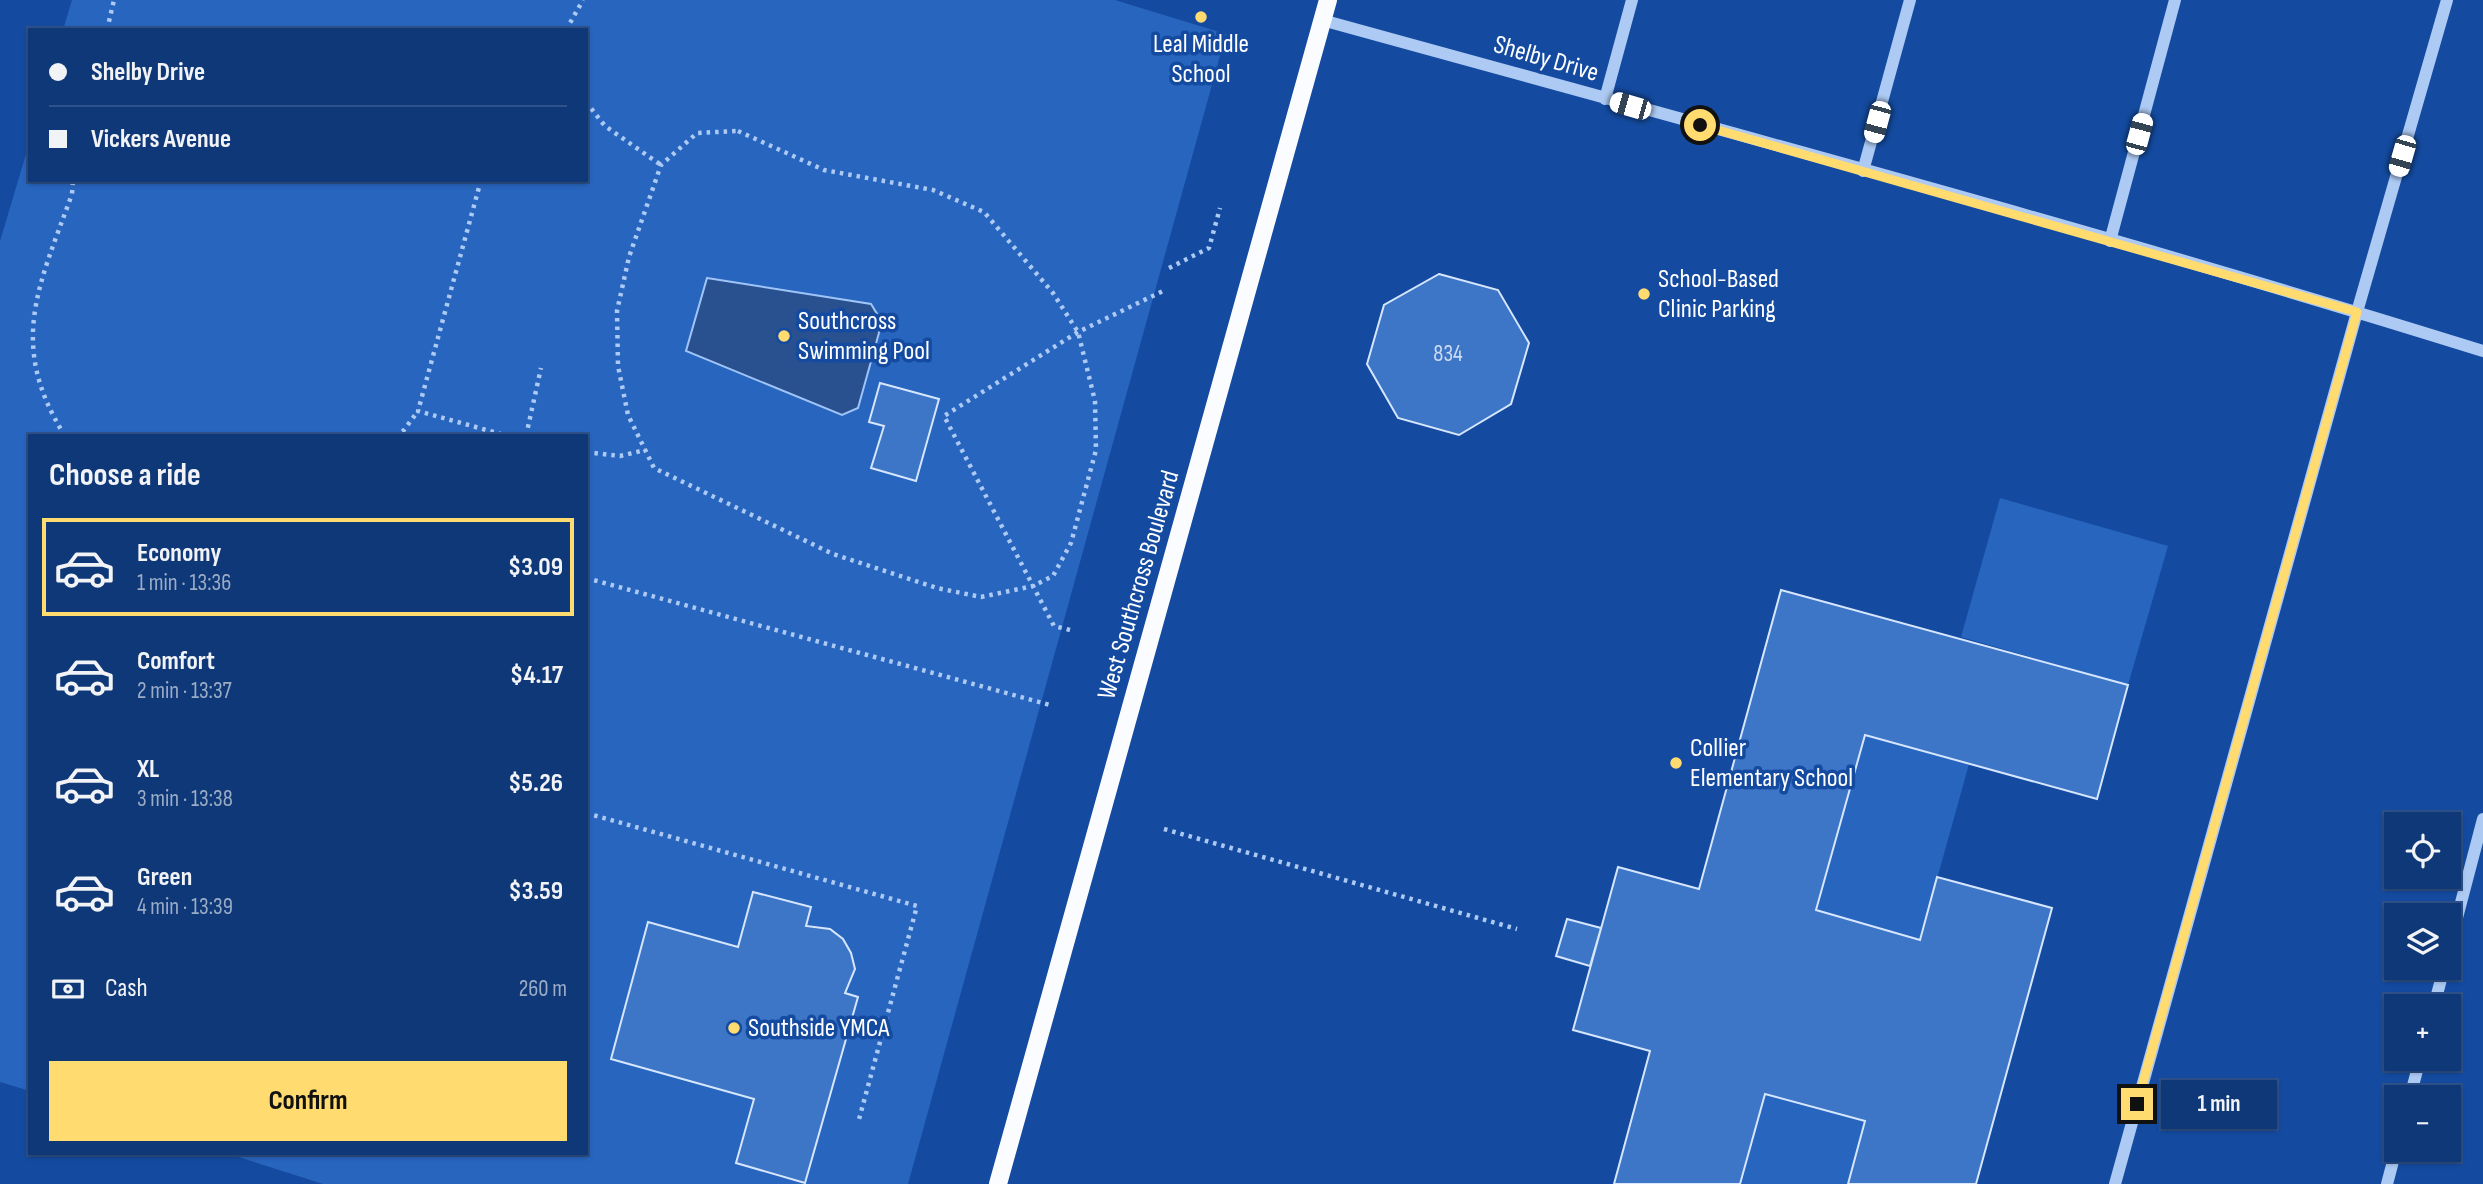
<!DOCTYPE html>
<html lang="en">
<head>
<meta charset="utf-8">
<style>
  :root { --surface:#0f3878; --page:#183f7d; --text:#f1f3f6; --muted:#9bacc6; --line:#2f528a; --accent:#ffdb70 }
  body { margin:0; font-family:"Sofia Sans Condensed",sans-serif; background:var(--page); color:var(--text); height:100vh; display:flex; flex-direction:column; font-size:26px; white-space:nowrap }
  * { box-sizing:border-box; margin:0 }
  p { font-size:23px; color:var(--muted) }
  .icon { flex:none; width:38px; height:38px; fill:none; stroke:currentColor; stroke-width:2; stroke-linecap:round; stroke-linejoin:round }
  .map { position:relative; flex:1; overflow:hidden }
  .side { position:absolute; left:28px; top:434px; width:560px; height:721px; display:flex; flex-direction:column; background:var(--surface); border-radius:0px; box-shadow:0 2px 5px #0004,0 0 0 2px var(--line) }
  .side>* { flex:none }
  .hud { position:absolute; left:28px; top:28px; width:560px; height:154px; border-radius:0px; box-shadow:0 2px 5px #0004,0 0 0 2px var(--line); display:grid; align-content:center; height:154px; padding:0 21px; background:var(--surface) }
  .buttons { position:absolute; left:2384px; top:812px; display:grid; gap:14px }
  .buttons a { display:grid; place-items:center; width:77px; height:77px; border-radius:0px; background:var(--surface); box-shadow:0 2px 5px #0004,0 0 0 2px var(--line); font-size:35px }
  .end { position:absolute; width:32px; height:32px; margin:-16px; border:9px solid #ffdb70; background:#111; box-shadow:0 0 0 4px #111 }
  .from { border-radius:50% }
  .bubble { position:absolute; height:49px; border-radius:0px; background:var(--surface); box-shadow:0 2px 5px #0004,0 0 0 2px var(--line); font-size:23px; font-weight:700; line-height:49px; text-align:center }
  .car { position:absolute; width:21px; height:42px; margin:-21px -10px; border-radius:9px; box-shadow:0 0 5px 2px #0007; background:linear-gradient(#fff 24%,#345 0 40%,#fff 0 76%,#345 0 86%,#fff 0) }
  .hud b { display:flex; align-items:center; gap:24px; height:66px; font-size:26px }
  .hud b+b { border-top:2px solid var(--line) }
  .hud i { width:18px; height:18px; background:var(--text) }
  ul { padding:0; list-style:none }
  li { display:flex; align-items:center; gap:21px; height:98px; margin:0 14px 10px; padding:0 7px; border:4px solid transparent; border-radius:0px }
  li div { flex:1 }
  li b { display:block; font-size:26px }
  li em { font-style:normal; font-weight:700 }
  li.selected { border-color:var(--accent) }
  li>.icon { width:63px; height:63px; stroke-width:1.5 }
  h2 { padding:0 21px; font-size:32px; line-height:84px }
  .pay { display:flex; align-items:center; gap:18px; height:77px; padding:0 21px; font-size:26px }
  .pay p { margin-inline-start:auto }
  .cta { display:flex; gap:14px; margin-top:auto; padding:14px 21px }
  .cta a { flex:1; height:80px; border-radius:0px; background:var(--accent); color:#111; font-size:28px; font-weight:700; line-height:80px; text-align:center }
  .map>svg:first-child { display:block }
  .green { fill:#2765be }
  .water { fill:#295190; stroke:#9fc4f7; stroke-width:2 }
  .building { fill:#3d75c7; stroke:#d5e6fd; stroke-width:2 }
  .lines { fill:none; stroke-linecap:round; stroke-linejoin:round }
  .path { stroke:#adcaf4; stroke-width:4.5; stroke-dasharray:3.5 5; stroke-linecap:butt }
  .minor { stroke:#adcaf4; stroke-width:12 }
  .major { stroke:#fafcff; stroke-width:18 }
  .route { stroke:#ffdb70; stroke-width:9 }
  .poi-dot { fill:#ffdb70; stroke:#144ba0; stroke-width:2.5 }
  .labels { text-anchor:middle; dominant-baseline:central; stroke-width:7; stroke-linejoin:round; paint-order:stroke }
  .number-label { font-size:23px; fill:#cedcf1 }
  .poi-label { font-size:26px; fill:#fff; stroke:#144ba0; text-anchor:start }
  .street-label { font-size:26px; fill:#fff; stroke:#144ba0 }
</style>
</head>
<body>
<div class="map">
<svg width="2483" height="1184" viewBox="0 0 2483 1184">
  <rect width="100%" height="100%" fill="#144ba0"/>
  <path class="green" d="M 72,0 L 1115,0 L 1226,34 L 908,1184 L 323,1184 L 226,1153 L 586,1153 L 586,436 L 30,436 L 30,1091 L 0,1082 L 0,241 L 30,141 L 30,180 L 586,180 L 586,30 L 63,30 Z
    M 2000,498 L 2168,546 L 2128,685 L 1961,637 Z
    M 1865,735 L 1969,764 L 1920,940 L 1816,910 Z
    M 1765,1094 L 1865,1121 L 1848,1184 L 1740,1184 Z"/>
  <path class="water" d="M 707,278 L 871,304 L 882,322 L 858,408 L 842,415 L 686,351 Z"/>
  <path class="building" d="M 1439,274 L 1498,290 L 1529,343 L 1511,404 L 1459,435 L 1398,418 L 1367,364 L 1384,305 Z
    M 880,383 L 939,399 L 916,481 L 871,468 L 884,426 L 869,422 Z
    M 1781,590 L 2128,685 L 2097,799 L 1865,735 L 1816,910 L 1920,940 L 1937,877 L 2052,908 L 1976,1184 L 1848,1184 L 1865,1121 L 1765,1094 L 1740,1184 L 1614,1184 L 1650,1051 L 1573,1030 L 1618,867 L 1699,889 Z
    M 753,892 L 811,907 L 806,926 L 830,929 L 843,939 L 851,953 L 855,969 L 845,993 L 858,997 L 805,1183 L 736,1163 L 754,1099 L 611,1059 L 648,922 L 738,947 Z
    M 1567,919 L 1601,928 L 1590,966 L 1556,956 Z"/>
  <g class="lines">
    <path class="path" d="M 107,30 L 114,0
      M 566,30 L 583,0
      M 586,102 L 605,126 L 661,165
      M 738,131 L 824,170 L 933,190 L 984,212 L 1053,293 L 1078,332 L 1095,401 L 1096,450 L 1071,543 L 1053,576 L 1033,586 L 981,597 L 937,588 L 833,554 L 654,468 L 628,415 L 618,366 L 617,311 L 629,257 L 661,165 L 697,133 Z
      M 481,180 L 418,411 L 508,436
      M 1169,268 L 1209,248 L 1220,208
      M 65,436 C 7,344 39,286 72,194 L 73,180
      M 395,436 L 404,430 L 418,411
      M 526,436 L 541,368
      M 586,452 L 620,456 L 645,450
      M 586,578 L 1050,705
      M 1070,630 L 1054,626 L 944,416 L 1078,332 L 1163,291
      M 586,813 L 917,906 L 858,1123
      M 1164,829 L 1517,929"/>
    <path class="minor" d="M 1322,20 C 1710,127 2099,231 2483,351
      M 1605,99 L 1632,0
      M 1863,171 L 1910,0
      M 2110,241 L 2175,0
      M 2448,952 L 2483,819
      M 2434,1006 L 2444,968
      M 2410,1097 L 2420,1059
      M 2115,1184 L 2357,312 L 2447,0
      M 2387,1184 L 2396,1150"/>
    <path class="major" d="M 998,1184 L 1328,0"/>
  </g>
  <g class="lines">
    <path class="route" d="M 1700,125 L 2357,312 L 2137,1104"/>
  </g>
  <g class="poi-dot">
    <circle cx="1201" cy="17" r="7"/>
    <circle cx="1644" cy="294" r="7"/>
    <circle cx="784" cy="336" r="7"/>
    <circle cx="1676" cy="763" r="7"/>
    <circle cx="734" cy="1028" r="7"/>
  </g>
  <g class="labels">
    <g class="number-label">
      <text x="1448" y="354">834</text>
    </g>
    <g class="poi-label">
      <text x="1201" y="44" text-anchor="middle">Leal Middle<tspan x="1201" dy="30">School</tspan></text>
      <text x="1658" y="279">School-Based<tspan x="1658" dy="30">Clinic Parking</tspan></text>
      <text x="798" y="321">Southcross<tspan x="798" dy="30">Swimming Pool</tspan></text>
      <text x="1690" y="748">Collier<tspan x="1690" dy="30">Elementary School</tspan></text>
      <text x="748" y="1028">Southside YMCA</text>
    </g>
    <g class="street-label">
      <text transform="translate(1546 59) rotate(16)">Shelby Drive</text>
      <text transform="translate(1139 585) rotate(-74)">West Southcross Boulevard</text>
    </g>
  </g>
</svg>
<div class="buttons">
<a><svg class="icon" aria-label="locate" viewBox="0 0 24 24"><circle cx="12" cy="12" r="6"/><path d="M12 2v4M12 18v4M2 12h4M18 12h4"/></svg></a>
<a><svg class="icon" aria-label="layers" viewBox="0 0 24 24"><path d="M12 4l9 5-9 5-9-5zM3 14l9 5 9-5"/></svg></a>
<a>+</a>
<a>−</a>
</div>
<i class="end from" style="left:1700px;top:125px"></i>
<i class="end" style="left:2137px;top:1104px"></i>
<div class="bubble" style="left:2161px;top:1080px;width:116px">1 min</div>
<i class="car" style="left:1630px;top:106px;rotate:286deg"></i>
<i class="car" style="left:1877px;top:122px;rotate:195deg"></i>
<i class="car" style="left:2139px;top:134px;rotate:15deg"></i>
<i class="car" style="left:2402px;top:156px;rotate:196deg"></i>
<div class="hud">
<b><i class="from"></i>Shelby Drive</b>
<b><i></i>Vickers Avenue</b>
</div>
<section class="side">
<h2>Choose a ride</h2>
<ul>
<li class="selected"><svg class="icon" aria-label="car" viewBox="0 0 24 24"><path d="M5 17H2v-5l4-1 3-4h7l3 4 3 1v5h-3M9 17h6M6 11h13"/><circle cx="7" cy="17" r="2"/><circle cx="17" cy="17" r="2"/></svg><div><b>Economy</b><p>1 min · 13:36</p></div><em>$3.09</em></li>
<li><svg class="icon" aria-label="car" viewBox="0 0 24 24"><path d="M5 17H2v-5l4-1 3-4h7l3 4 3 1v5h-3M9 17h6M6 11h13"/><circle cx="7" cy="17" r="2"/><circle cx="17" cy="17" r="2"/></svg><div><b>Comfort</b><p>2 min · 13:37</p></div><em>$4.17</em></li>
<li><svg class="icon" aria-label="car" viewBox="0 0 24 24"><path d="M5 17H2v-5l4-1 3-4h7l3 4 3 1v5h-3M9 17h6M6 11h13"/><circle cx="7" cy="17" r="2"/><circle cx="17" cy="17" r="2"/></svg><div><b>XL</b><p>3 min · 13:38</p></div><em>$5.26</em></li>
<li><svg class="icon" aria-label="car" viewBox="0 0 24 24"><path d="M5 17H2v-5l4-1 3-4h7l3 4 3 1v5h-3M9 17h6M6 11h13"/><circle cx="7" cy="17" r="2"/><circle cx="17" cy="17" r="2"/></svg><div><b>Green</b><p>4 min · 13:39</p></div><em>$3.59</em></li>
</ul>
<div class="pay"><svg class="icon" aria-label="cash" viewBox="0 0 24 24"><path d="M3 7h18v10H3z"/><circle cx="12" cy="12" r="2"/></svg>Cash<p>260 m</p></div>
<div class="cta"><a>Confirm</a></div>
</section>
</div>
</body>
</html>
